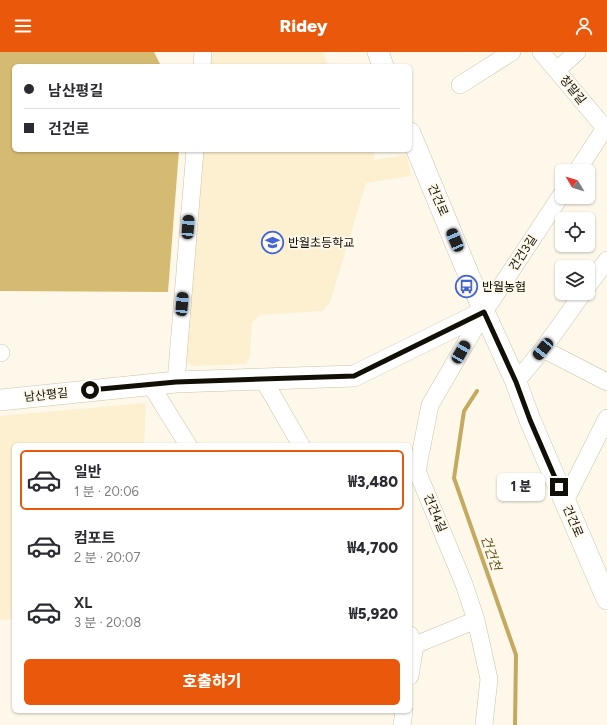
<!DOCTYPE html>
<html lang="ko">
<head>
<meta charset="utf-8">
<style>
  :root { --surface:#fff; --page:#f2f2f3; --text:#2b2b33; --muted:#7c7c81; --line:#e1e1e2; --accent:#ea580c }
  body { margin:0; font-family:Figtree,"Noto Sans KR",sans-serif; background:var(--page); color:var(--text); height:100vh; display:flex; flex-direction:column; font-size:15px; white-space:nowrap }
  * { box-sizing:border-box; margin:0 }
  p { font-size:13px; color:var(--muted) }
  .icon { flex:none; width:22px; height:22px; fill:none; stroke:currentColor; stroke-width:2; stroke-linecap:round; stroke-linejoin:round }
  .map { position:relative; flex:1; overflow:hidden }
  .side { position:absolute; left:12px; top:391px; width:400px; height:270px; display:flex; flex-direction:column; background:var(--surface); border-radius:6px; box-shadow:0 1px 3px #0004 }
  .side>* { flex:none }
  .top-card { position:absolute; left:12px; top:12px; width:400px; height:88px; border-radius:6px; box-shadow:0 1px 3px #0004; display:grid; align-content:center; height:88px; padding:0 12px; background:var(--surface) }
  .needle { width:26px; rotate:308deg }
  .buttons { position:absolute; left:555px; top:112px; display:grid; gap:8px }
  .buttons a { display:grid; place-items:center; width:40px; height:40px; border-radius:6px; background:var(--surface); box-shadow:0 1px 3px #0004; font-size:20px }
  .end { position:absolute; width:18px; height:18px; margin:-9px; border:5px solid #120f07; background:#fff; box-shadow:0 0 0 2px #fff }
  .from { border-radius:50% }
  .bubble { position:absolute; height:28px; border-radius:6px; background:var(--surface); box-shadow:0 1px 3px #0004; font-size:13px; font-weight:800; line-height:28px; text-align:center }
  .car { position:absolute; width:12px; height:24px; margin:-12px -6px; border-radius:5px; box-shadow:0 0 3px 1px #0007; background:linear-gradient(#222 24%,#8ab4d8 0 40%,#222 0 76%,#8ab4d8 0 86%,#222 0) }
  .top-card b { display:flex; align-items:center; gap:14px; height:38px; font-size:15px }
  .top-card b+b { border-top:1px solid var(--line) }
  .top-card i { width:10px; height:10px; background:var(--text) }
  ul { padding:7px 0 0; list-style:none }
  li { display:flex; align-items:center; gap:12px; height:60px; margin:0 8px 6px; padding:0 4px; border:2px solid transparent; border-radius:6px }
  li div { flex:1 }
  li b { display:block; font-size:15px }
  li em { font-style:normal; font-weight:800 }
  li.on { border-color:var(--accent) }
  li>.icon { width:36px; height:36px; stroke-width:1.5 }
  .action { display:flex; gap:8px; margin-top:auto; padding:8px 12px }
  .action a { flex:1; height:46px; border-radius:6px; background:var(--accent); color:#fff; font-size:16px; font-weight:800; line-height:46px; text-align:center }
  header { display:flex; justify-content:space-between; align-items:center; height:52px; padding:0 12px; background:var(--accent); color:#fff; font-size:18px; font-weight:800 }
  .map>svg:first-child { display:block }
  .built { fill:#fcf0d0 }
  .forest { fill:#d5ba71 }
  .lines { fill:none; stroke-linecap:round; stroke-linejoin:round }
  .stream { stroke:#c4a960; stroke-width:4 }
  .minor-casing { stroke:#ccc3ab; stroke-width:18 }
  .tertiary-casing { stroke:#ccc3ab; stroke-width:22 }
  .minor { stroke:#fff; stroke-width:17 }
  .tertiary { stroke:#fff; stroke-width:21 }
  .route { stroke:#120f07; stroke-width:5 }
  .labels { text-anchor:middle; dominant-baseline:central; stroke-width:3.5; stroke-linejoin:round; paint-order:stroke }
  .street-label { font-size:12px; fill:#120f07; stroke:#fdf8e9 }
  .poi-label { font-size:12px; fill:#120f07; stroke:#fdf8e9; text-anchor:start }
  .water-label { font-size:13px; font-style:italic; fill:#624f17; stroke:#fdf8e9 }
</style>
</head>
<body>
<header><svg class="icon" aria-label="menu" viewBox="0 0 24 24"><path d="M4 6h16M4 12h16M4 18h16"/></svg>Ridey<svg class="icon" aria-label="person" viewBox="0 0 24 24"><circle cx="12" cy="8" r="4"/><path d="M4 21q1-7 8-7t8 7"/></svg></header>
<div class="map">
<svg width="607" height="673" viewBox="0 0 607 673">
  <rect width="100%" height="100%" fill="#fdf8e9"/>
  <path class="built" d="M 210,0 L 323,0 L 329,14 L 210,14 Z
    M 203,98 L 375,98 L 374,108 L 407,103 L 411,124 L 366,131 L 330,251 L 322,259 L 261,263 L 252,270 L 250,304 L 246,312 L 192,314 L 185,307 Z
    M 146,351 L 144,393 L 14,393 L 14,567 L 0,568 L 0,364 Z"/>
  <path class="forest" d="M 0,0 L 154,0 L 161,14 L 14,14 L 14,98 L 179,98 L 168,240 L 0,239 Z"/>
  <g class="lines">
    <path class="stream" d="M 477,339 L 464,359 L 454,426 L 516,603 L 515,673"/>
    <defs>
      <path id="minor" d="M 541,0 L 605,76
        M 202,14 L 203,0
        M 557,18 L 577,0
        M 460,33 L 512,0
        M 577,119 L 607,73
        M 588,234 L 607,208
        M 543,297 L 583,241
        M 0,301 L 1,301
        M 263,327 L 301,393
        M 176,330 L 195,98
        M 516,330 L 543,297 L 607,330
        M 150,332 L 188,393
        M 565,449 L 607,366
        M 415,593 L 476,568
        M 410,624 L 415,593 L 410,583
        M 402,673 L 404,659
        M 484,673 L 489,627 L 476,568 L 464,532 L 417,419 L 430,353 L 484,260 L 562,142"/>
      <path id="tertiary" d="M 378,0 L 383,14
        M 410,81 L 484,260 L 516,330 L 530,368 L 607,547
        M 0,348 L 176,330 L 354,324 L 484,260"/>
    </defs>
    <use href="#minor" class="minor-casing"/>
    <use href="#tertiary" class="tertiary-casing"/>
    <use href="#minor" class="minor"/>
    <use href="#tertiary" class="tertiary"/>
  </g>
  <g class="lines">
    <path class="route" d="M 90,338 L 176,330 L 354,324 L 484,260 L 516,330 L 530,368 L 559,435"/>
  </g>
  <defs>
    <symbol id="school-ring" viewBox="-11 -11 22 22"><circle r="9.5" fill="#fdf8e9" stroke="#4164d6" stroke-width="1.5"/><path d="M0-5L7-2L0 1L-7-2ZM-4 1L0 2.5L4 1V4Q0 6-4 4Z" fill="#4164d6"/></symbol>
    <symbol id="bus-ring" viewBox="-11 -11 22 22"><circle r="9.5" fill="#fdf8e9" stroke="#4164d6" stroke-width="1.5"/><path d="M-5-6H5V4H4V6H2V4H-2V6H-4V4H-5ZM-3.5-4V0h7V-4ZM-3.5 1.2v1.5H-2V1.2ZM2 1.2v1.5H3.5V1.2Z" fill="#4164d6"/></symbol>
  </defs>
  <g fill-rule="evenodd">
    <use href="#school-ring" x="260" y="178" width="25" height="25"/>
    <use href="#bus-ring" x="454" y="222" width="25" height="25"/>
  </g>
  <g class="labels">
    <g class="street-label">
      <text transform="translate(573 38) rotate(51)">창말길</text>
      <text transform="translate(438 148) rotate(67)">건건로</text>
      <text transform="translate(523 201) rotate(-57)">건건3길</text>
      <text transform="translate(46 343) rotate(-6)">남산평길</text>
      <text transform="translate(435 461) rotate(67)">건건4길</text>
      <text transform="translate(573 469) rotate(67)">건건로</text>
    </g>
    <g class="poi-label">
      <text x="288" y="191">반월초등학교</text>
      <text x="482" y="235">반월농협</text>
    </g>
    <g class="water-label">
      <text transform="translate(491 501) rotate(71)">건건천</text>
    </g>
  </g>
</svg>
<div class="buttons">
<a><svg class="needle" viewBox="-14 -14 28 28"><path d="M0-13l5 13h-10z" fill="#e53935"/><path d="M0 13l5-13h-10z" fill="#7c7c81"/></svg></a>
<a><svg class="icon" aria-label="locate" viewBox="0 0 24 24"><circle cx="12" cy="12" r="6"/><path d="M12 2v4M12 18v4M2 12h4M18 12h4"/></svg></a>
<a><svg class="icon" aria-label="layers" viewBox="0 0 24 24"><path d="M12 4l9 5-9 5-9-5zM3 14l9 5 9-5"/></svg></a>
</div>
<i class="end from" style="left:90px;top:338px"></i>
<i class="end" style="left:559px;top:435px"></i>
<div class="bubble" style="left:497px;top:421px;width:48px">1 분</div>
<i class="car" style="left:188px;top:175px;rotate:4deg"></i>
<i class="car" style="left:455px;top:188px;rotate:337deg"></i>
<i class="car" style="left:182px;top:252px;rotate:5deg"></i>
<i class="car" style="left:543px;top:297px;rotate:219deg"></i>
<i class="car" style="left:461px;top:300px;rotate:30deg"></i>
<div class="top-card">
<b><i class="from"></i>남산평길</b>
<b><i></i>건건로</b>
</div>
<section class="side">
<ul>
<li class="on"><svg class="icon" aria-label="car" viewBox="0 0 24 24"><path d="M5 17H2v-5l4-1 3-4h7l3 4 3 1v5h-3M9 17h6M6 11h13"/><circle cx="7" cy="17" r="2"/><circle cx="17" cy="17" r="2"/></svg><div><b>일반</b><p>1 분 · 20:06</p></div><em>₩3,480</em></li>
<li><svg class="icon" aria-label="car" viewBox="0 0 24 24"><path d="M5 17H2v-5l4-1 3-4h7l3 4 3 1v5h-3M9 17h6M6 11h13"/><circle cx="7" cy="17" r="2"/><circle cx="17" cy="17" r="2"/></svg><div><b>컴포트</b><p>2 분 · 20:07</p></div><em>₩4,700</em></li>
<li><svg class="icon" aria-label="car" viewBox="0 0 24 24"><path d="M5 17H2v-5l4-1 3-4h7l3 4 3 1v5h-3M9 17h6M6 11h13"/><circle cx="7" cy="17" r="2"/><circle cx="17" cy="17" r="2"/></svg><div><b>XL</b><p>3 분 · 20:08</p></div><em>₩5,920</em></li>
</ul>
<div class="action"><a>호출하기</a></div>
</section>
</div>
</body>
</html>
